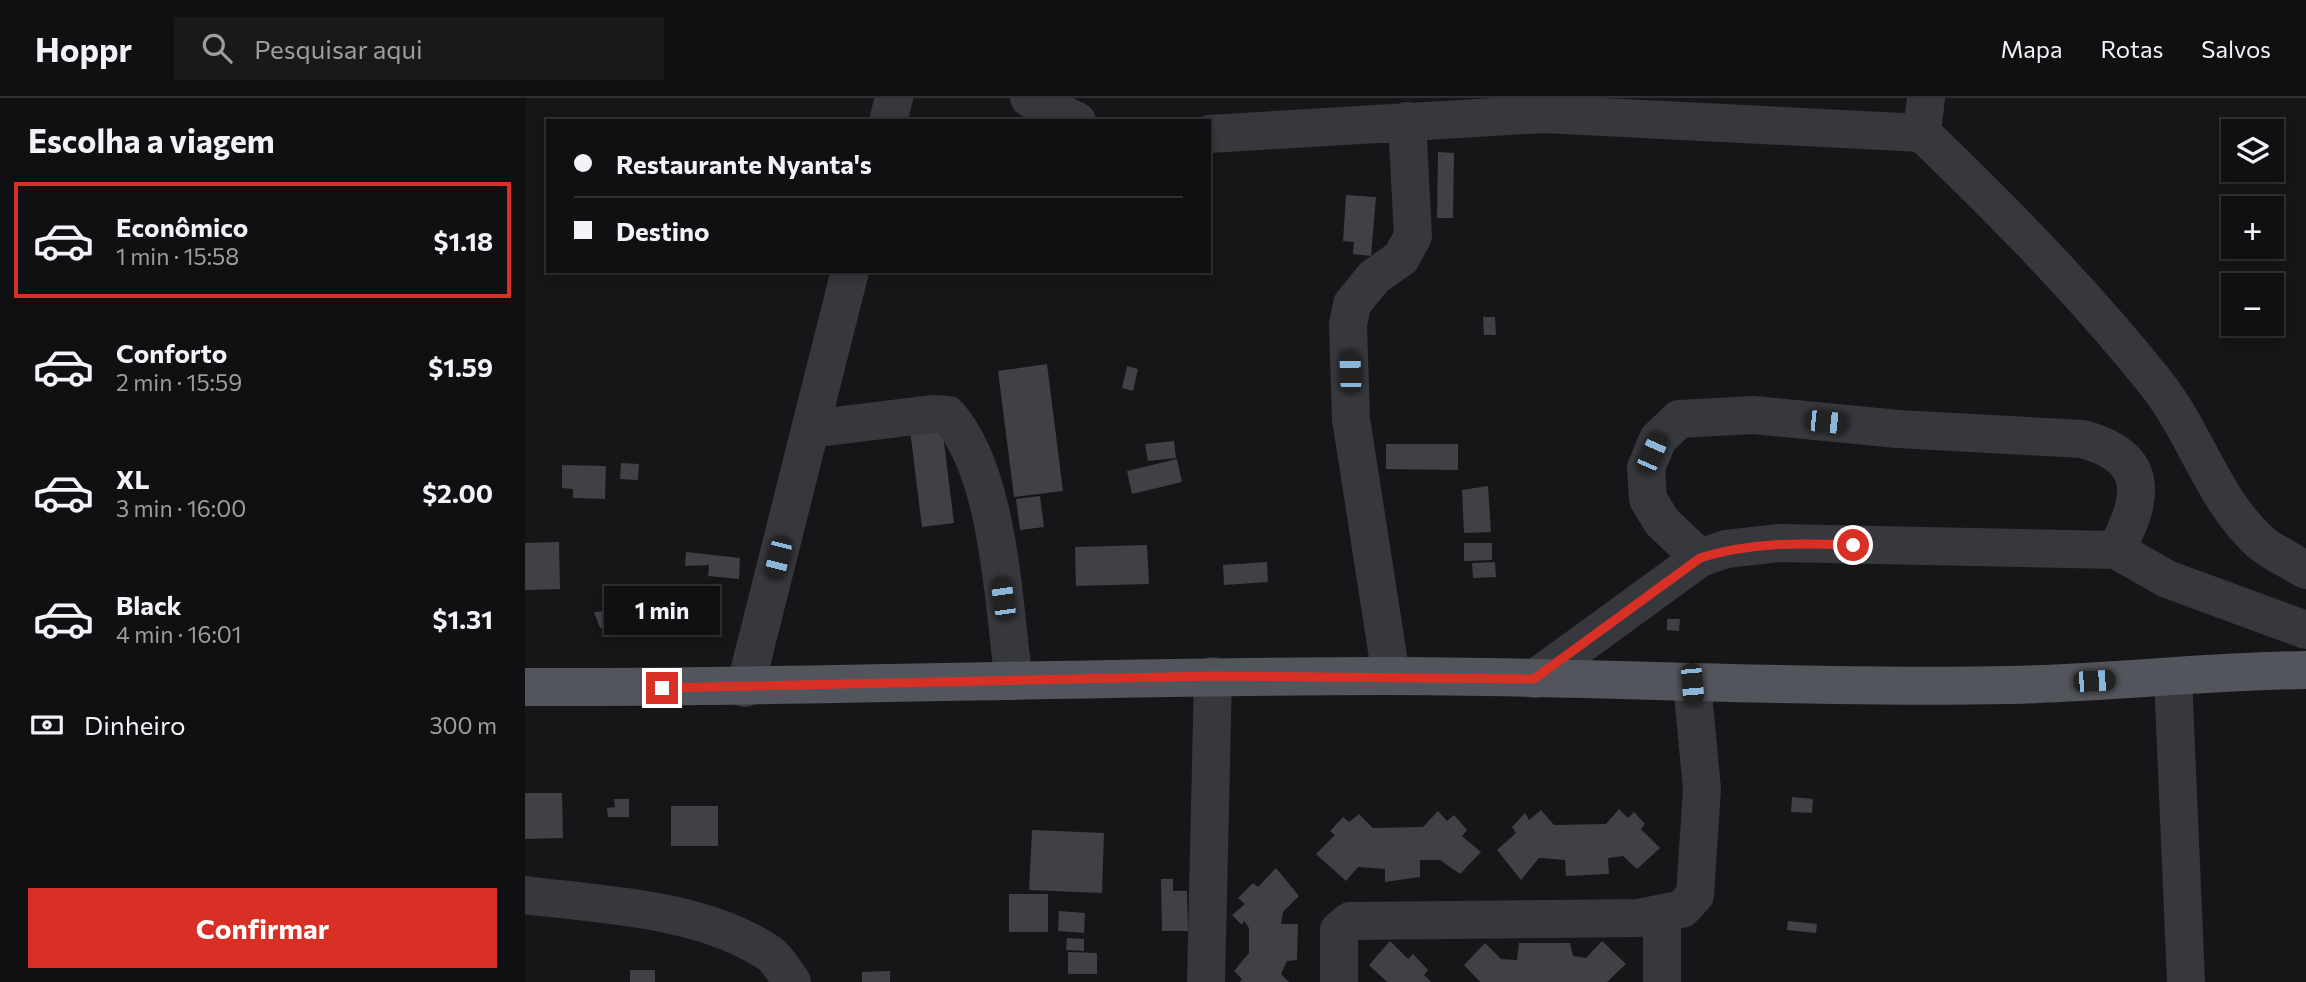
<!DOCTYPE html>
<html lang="pt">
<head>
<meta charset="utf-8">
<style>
  :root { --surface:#101012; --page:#19191b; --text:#f1f3f6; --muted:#9c9d9f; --line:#303032; --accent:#d93025 }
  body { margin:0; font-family:Commissioner,sans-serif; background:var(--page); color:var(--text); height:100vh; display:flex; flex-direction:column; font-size:26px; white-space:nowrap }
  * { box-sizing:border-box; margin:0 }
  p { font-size:23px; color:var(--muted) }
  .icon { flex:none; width:38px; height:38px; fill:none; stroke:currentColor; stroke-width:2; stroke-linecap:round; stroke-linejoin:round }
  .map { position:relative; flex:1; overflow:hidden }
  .sheet { display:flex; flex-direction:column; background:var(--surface); width:525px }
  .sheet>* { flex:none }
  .guide { position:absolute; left:21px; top:21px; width:665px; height:154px; border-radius:0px; box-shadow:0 4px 10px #0003,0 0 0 2px var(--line); display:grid; align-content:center; height:154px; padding:0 28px; background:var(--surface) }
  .fabs { position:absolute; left:1696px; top:21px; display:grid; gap:14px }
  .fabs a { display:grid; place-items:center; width:63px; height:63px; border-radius:0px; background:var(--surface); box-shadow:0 4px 10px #0003,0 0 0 2px var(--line); font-size:35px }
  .end { position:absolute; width:32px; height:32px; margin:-16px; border:9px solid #d93025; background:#fff; box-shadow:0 0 0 4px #fff }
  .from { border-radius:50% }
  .bubble { position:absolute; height:49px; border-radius:0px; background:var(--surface); box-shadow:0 4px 10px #0003,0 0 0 2px var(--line); font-size:23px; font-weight:700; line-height:49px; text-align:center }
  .car { position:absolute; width:21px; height:42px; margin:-21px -10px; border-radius:9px; box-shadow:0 0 5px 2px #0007; background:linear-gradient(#222 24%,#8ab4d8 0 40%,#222 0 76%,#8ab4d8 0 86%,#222 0) }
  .guide b { display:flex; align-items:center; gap:24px; height:66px; font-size:26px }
  .guide b+b { border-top:2px solid var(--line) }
  .guide i { width:18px; height:18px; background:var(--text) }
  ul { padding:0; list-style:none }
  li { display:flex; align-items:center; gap:21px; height:116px; margin:0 14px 10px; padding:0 14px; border:4px solid transparent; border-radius:0px }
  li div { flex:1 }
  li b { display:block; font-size:26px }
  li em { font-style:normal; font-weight:700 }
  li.on { border-color:var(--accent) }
  li>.icon { width:63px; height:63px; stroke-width:1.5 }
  h2 { padding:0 28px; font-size:32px; line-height:84px }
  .pay { display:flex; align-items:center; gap:18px; height:77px; padding:0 28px; font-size:26px }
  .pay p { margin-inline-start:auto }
  .cta { display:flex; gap:14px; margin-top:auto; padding:14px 28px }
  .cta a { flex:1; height:80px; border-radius:0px; background:var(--accent); color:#fff; font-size:28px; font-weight:700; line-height:80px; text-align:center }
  header { display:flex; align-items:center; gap:42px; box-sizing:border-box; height:98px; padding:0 35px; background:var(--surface); border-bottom:2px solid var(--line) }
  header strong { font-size:33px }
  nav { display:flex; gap:38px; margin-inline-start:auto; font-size:24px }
  .search { width:490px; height:63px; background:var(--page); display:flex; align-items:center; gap:18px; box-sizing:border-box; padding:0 24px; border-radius:0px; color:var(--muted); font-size:26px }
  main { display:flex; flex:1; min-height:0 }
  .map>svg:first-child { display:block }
  .building { fill:#404145 }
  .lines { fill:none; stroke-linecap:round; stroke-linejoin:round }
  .minor { stroke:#37383d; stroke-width:38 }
  .major { stroke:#53555c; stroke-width:38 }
  .route { stroke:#d93025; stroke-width:9 }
</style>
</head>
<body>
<header>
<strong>Hoppr</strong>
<div class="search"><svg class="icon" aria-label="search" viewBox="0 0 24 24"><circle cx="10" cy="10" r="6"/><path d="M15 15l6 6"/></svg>Pesquisar aqui</div>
<nav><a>Mapa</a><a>Rotas</a><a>Salvos</a></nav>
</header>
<main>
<section class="sheet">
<h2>Escolha a viagem</h2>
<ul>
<li class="on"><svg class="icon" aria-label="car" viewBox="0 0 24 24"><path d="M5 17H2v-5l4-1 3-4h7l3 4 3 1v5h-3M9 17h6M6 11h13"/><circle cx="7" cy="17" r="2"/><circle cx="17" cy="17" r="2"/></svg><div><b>Econômico</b><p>1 min · 15:58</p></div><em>$1.18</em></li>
<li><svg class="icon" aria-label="car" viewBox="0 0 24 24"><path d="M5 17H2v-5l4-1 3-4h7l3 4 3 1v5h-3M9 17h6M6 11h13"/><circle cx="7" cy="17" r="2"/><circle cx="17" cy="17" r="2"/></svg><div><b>Conforto</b><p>2 min · 15:59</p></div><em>$1.59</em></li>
<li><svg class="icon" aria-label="car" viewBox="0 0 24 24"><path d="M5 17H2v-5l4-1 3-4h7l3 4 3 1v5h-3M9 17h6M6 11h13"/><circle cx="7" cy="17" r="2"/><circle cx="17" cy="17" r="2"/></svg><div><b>XL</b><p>3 min · 16:00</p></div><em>$2.00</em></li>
<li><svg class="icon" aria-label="car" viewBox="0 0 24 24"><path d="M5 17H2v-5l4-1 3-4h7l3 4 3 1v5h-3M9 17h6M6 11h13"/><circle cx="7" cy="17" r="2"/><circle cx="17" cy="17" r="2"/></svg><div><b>Black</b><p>4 min · 16:01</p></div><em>$1.31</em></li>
</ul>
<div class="pay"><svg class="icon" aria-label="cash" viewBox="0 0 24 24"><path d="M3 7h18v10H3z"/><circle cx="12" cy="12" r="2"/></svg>Dinheiro<p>300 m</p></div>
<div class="cta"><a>Confirmar</a></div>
</section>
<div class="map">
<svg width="1781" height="884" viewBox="0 0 1781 884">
  <rect width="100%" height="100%" fill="#161618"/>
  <path class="building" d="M 913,54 L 929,55 L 928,120 L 912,120 Z
    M 821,97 L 851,99 L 846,158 L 828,156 L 829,144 L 818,143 Z
    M 958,219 L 970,219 L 971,237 L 959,237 Z
    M 522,266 L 538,393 L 489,399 L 473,273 Z
    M 602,268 L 613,271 L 608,293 L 597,290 Z
    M 417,328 L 429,425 L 397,429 L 385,332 Z
    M 649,343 L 651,360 L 623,363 L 620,346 Z
    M 861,346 L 933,346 L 933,372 L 861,371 Z
    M 652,361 L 657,384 L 607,396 L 602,373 Z
    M 96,365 L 114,366 L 113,382 L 95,381 Z
    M 37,367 L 81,368 L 80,401 L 48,400 L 48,391 L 37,390 Z
    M 963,388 L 966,434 L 939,435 L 937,392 Z
    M 515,398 L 519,429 L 495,432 L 491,401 Z
    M 34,444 L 35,491 L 0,492 L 0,445 Z
    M 939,445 L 967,445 L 967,462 L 939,463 Z
    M 622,447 L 624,486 L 551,488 L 550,449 Z
    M 161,454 L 215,460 L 214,481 L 183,478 L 184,467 L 160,468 Z
    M 742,464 L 743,484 L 699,487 L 698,467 Z
    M 970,464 L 971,479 L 948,480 L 947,465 Z
    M 91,512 L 93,528 L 75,530 L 69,514 Z
    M 1142,521 L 1155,521 L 1154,533 L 1142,532 Z
    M 0,695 L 37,695 L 38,740 L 0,741 Z
    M 1267,699 L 1288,701 L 1287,715 L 1266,714 Z
    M 89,701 L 104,701 L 104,719 L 83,719 L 82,710 L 90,709 Z
    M 146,708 L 193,708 L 193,748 L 146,748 Z
    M 1094,711 L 1103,720 L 1109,714 L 1120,726 L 1116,731 L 1135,750 L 1112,771 L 1098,758 L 1083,760 L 1084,776 L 1041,778 L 1040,762 L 1014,760 L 996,782 L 972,752 L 991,735 L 987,729 L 1000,715 L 1004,722 L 1016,712 L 1029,727 L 1081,726 Z
    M 913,713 L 922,723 L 929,717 L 942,732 L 937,738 L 956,754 L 935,776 L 915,762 L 895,762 L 895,779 L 860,784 L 860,771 L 833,769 L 821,783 L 791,756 L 810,737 L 805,733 L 818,719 L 824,724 L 834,716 L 848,730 L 898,729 Z
    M 507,732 L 579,735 L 577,795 L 504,792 Z
    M 751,770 L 774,798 L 758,814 L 756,826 L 773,826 L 772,862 L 762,863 L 756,876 L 764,884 L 715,884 L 717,881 L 709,873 L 724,855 L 724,830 L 719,823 L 717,827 L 707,817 L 720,806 L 713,800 L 728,785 L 733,789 Z
    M 636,781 L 648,781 L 648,793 L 662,793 L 663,833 L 637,833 Z
    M 484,796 L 523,796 L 523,834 L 484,834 Z
    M 534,813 L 560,815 L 559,835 L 533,833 Z
    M 1263,823 L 1292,826 L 1291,835 L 1262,832 Z
    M 542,840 L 559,841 L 559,853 L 541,852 Z
    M 865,843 L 883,861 L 888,856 L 903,872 L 899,877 L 906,884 L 862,884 L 844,867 Z
    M 1077,843 L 1101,866 L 1082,884 L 955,884 L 939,867 L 960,845 L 976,861 L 992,862 L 994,845 L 1045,845 L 1048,858 L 1061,860 Z
    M 543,854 L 572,855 L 572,876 L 543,876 Z
    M 105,872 L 130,872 L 130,884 L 105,884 Z
    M 365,873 L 365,884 L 337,884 L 337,874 Z"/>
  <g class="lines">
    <path class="minor" d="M 504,0 L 552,23
      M 363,23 L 369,0
      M 1397,35 L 1401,0
      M 684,36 L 1019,16 L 1397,35 C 1479,114 1559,195 1630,284 C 1671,335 1687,400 1735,444 C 1748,455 1766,463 1781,472
      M 285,331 L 407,316 L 423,317 C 475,376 478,506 489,583
      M 1175,460 L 1137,424 L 1123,401 L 1121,370 L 1133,341 L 1154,321 L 1228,317 L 1373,331 L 1557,341 C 1626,359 1619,400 1591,452
      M 866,578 L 826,321 L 823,227 L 827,206 L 849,179 L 876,160 L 888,138 L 882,23
      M 1648,579 L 1661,884
      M 1009,581 L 1175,460 L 1201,451 L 1255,445 L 1591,452 L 1642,481 L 1781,532
      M 220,590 L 325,173
      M 0,797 C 78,807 176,810 244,855 C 253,861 260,875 267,884
      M 681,884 L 688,578
      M 814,884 L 814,832 L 825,823 L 1113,820 L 1157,811 L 1170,797 L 1177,691 L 1167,585
      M 1137,884 L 1137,817"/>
    <path class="major" d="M 0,589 C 287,590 573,578 859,578 C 1068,578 1277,591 1486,587 C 1584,585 1683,573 1781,572"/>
  </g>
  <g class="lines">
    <path class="route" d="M 137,590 L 688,578 L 1009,581 L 1175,460 C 1225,444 1275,445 1328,447"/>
  </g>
</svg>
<div class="fabs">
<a><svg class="icon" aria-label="layers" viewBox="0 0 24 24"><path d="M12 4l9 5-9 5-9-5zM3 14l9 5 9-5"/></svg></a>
<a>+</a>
<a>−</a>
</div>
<i class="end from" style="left:1328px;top:447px"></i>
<i class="end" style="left:137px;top:590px"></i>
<div class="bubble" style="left:79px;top:488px;width:116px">1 min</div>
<i class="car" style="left:825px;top:274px;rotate:358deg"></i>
<i class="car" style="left:1301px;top:324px;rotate:96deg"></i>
<i class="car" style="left:1127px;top:355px;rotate:24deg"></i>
<i class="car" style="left:253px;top:460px;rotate:194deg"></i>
<i class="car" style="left:478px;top:501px;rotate:352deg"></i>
<i class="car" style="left:1569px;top:583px;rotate:87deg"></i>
<i class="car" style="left:1167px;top:586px;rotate:175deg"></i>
<div class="guide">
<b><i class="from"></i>Restaurante Nyanta's</b>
<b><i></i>Destino</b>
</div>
</div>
</main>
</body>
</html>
